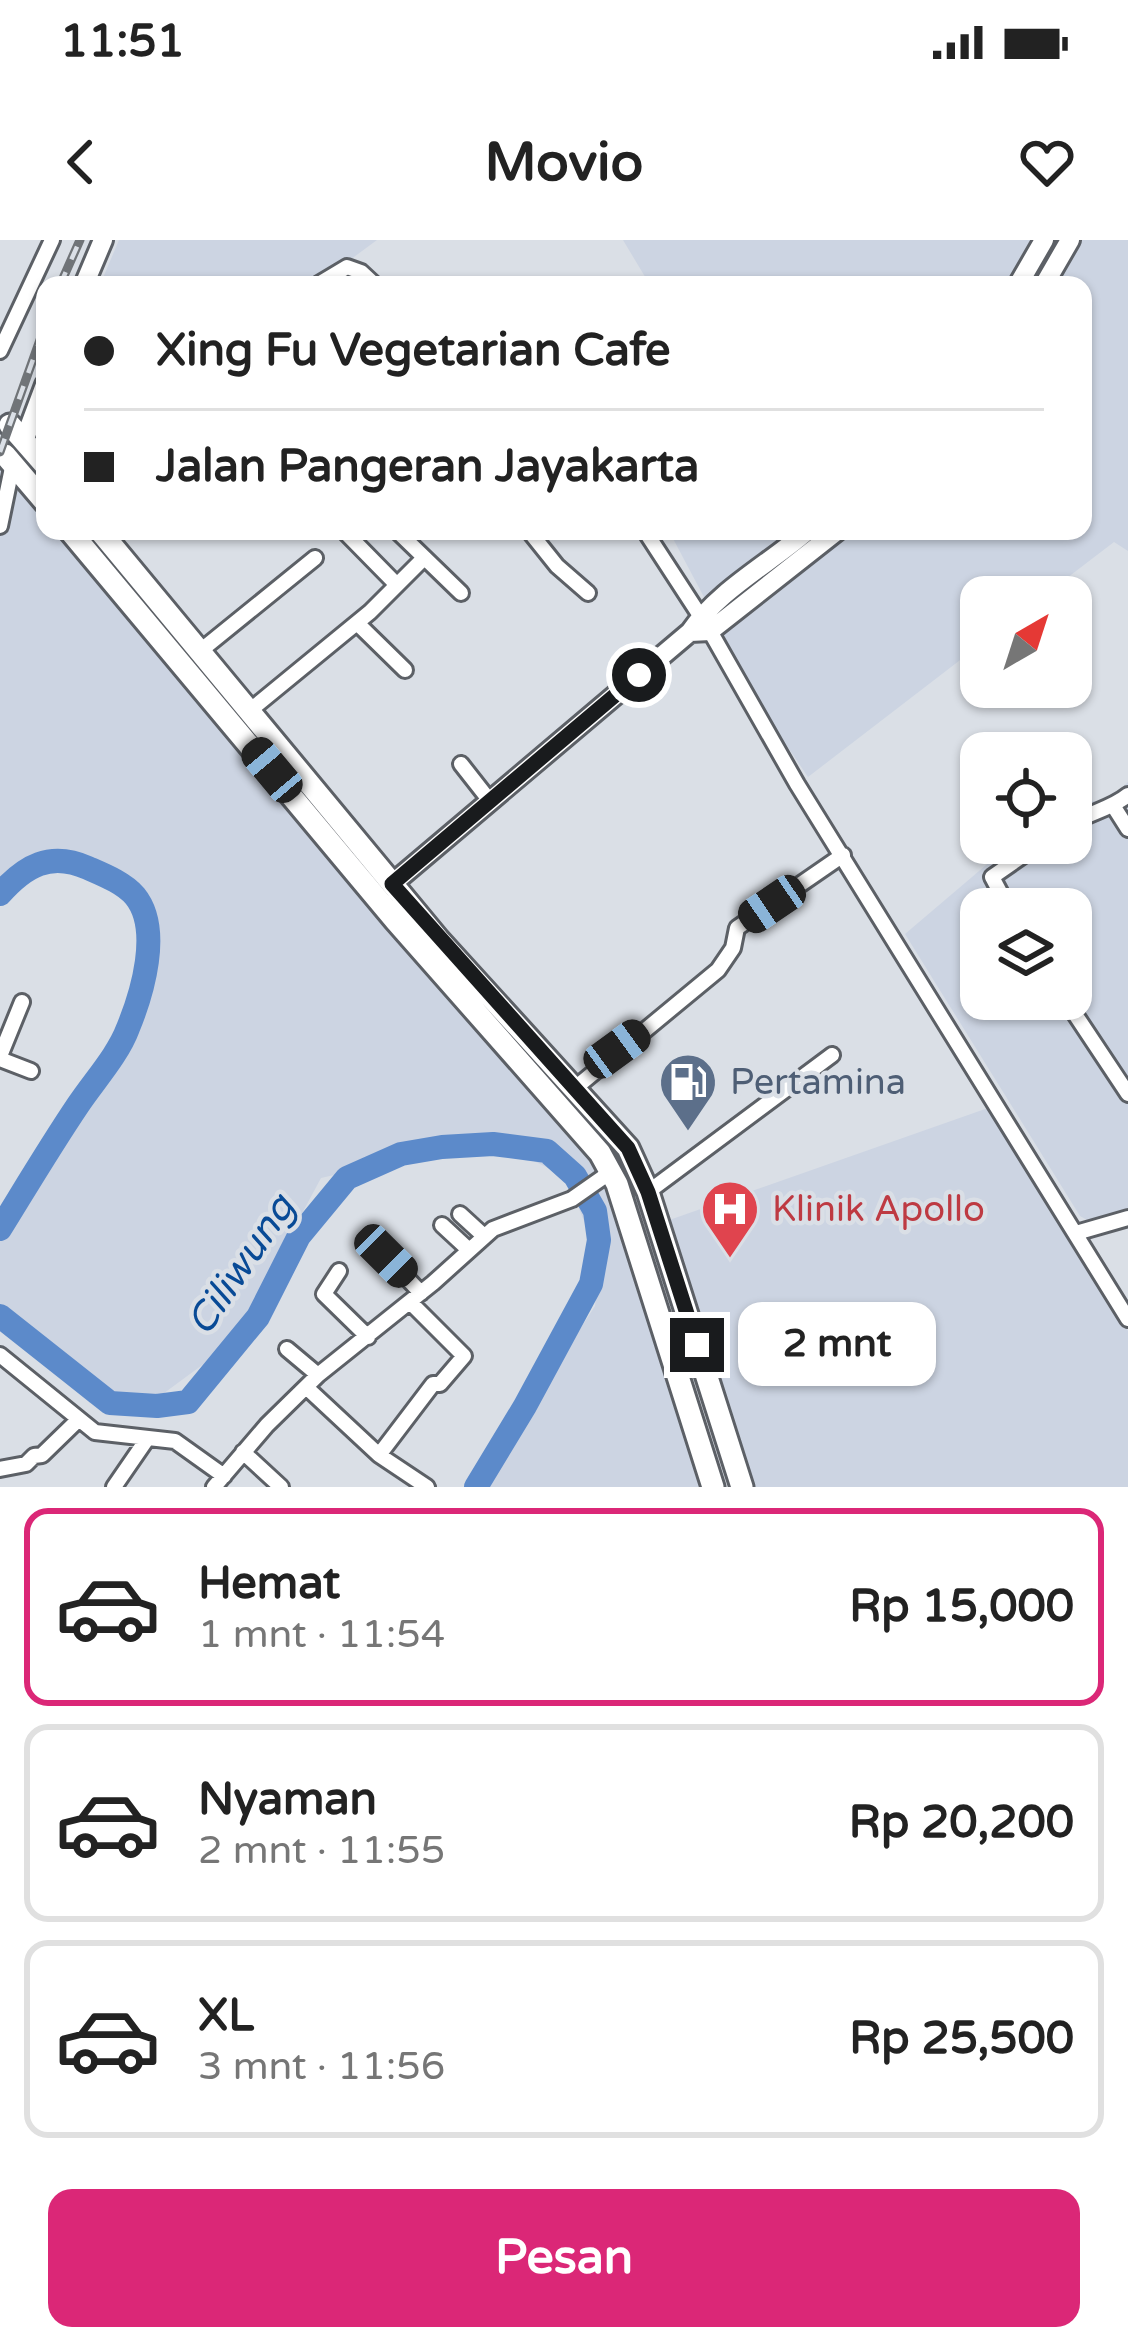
<!DOCTYPE html>
<html lang="id">
<head>
<meta charset="utf-8">
<style>
  :root { --surface:#fff; --page:#f6f6f6; --text:#222; --muted:#767676; --line:#e0e0e0; --accent:#db2777 }
  body { margin:0; font-family:"Varela Round",sans-serif; background:var(--page); color:var(--text); height:100vh; display:flex; flex-direction:column; font-size:45px; white-space:nowrap }
  * { box-sizing:border-box; margin:0 }
  p { font-size:39px; color:var(--muted) }
  .icon { flex:none; width:66px; height:66px; fill:none; stroke:currentColor; stroke-width:2; stroke-linecap:round; stroke-linejoin:round }
  .map { position:relative; height:1247px; overflow:hidden }
  .panel { display:flex; flex-direction:column; background:var(--surface); flex:1 }
  .panel>* { flex:none }
  .banner { position:absolute; left:36px; top:36px; width:1056px; height:264px; border-radius:24px; box-shadow:0 3px 9px #0004; display:grid; align-content:center; height:264px; padding:0 48px; background:var(--surface) }
  .needle { width:78px; rotate:39deg }
  .fabs { position:absolute; left:960px; top:336px; display:grid; gap:24px }
  .fabs a { display:grid; place-items:center; width:132px; height:132px; border-radius:24px; background:var(--surface); box-shadow:0 3px 9px #0004; font-size:60px }
  .end { position:absolute; width:54px; height:54px; margin:-27px; border:15px solid #191b1d; background:#fff; box-shadow:0 0 0 6px #fff }
  .from { border-radius:50% }
  .bubble { position:absolute; height:84px; border-radius:24px; background:var(--surface); box-shadow:0 3px 9px #0004; font-size:39px; font-weight:700; line-height:84px; text-align:center }
  .car { position:absolute; width:36px; height:72px; margin:-36px -18px; border-radius:15px; box-shadow:0 0 9px 3px #0007; background:linear-gradient(#222 24%,#8ab4d8 0 40%,#222 0 76%,#8ab4d8 0 86%,#222 0) }
  .banner b { display:flex; align-items:center; gap:42px; height:114px; font-size:45px }
  .banner b+b { border-top:3px solid var(--line) }
  .banner i { width:30px; height:30px; background:var(--text) }
  ul { padding:21px 0 0; list-style:none }
  li { display:flex; align-items:center; gap:36px; height:198px; margin:0 24px 18px; padding:0 24px; border:6px solid var(--line); border-radius:24px }
  li div { flex:1 }
  li b { display:block; font-size:45px }
  li em { font-style:normal; font-weight:700 }
  li.on { border-color:var(--accent) }
  li>.icon { width:108px; height:108px; stroke-width:1.5 }
  .button { display:flex; gap:24px; margin-top:auto; padding:24px 48px }
  .button a { flex:1; height:138px; border-radius:24px; background:var(--accent); color:#fff; font-size:48px; font-weight:700; line-height:138px; text-align:center }
  .status { display:flex; justify-content:space-between; align-items:center; height:84px; padding:0 60px; background:var(--surface); direction:ltr }
  .status svg { height:33px; fill:currentColor }
  header { display:flex; justify-content:space-between; align-items:center; height:156px; padding:0 48px; background:var(--surface); font-size:54px; font-weight:700 }
  .map>svg:first-child { display:block }
  .built { fill:#ccd4e2; fill-rule:evenodd }
  .lines { fill:none; stroke-linecap:round; stroke-linejoin:round }
  .river { stroke:#5c8aca; stroke-width:24 }
  .minor-casing { stroke:#5c6066; stroke-width:20 }
  .tertiary-casing { stroke:#5c6066; stroke-width:24 }
  .secondary-casing { stroke:#5c6066; stroke-width:27 }
  .minor { stroke:#fff; stroke-width:14 }
  .tertiary { stroke:#fff; stroke-width:18 }
  .secondary { stroke:#fff; stroke-width:21 }
  .rail-casing { stroke:#707478; stroke-width:9 }
  .rail { stroke:#dadfe6; stroke-width:4.5; stroke-dasharray:14; stroke-linecap:butt }
  .route { stroke:#191b1d; stroke-width:15 }
  .labels { text-anchor:middle; dominant-baseline:central; stroke-width:9; stroke-linejoin:round; paint-order:stroke }
  .service-label { font-size:36px; fill:#4e5e75; stroke:#dadfe6; text-anchor:start }
  .health-label { font-size:36px; fill:#be3a42; stroke:#dadfe6; text-anchor:start }
  .water-label { font-size:39px; font-style:italic; fill:#084a96; stroke:#dadfe6 }
</style>
</head>
<body>
<div class="status"><b>11:51</b><svg viewBox="0 0 49 12"><path d="M0 12V9h3v3zM5 12V6h3v6zM10 12V3h3v9zM15 12V0h3v12zM26 1h20v11H26zM47 4h2v5h-2z"/></svg></div>
<header><svg class="icon" aria-label="back" viewBox="0 0 24 24"><path d="M15 5l-7 7 7 7"/></svg>Movio<svg class="icon" aria-label="heart" viewBox="0 0 24 24"><path d="M12 20l-8-8c-3-5 5-10 8-4 3-6 11-1 8 4z"/></svg></header>
<div class="map">
<svg width="1128" height="1247" viewBox="0 0 1128 1247">
  <rect width="100%" height="100%" fill="#dadfe6"/>
  <path class="built" d="M 119,0 L 377,0 L 316,45 L 100,45 Z
    M 623,0 L 1128,0 L 1128,311 L 1114,302 L 1042,357 L 981,357 L 981,404 L 808,537 L 743,441 L 723,393 L 669,291 L 1083,291 L 1083,45 L 650,45 Z
    M 0,212 L 45,262 L 45,291 L 70,291 L 600,913 L 713,1247 L 478,1247 L 595,1066 L 600,1020 L 566,937 L 506,907 L 451,908 L 321,938 L 247,1076 L 209,1120 L 137,1173 L 90,1163 L 0,1086 L 0,994 L 145,766 L 146,676 L 106,642 L 40,619 L 0,640 Z
    M 1128,542 L 1128,975 L 1094,984 L 1080,976 L 905,694 L 1012,603 L 1071,603 L 1071,559 L 1106,562 ZM 981,669 L 1071,669 L 1071,759 L 981,759 Z
    M 988,868 L 1064,982 L 1128,1091 L 1128,1247 L 742,1247 L 658,984 Z"/>
  <g class="lines">
    <path class="river" d="M 0,654 C 25,626 50,611 88,628 C 104,635 124,643 135,656 C 162,689 142,754 128,788 C 118,815 94,841 78,865 C 51,905 26,947 0,989
      M 0,1076 L 110,1163 L 157,1166 L 188,1162 L 258,1077 L 299,996 L 347,938 L 401,914 L 442,907 L 493,904 L 547,911 L 575,936 L 595,971 L 599,1000 L 591,1044 L 525,1166 L 476,1247"/>
    <defs>
      <path id="minor" d="M 317,45 L 347,27 L 361,32 L 375,45
        M 0,111 L 52,0
        M 0,286 L 13,223
        M 344,291 L 397,345
        M 397,291 L 461,353
        M 529,291 L 557,326 L 588,353
        M 645,291 L 710,391 L 797,544 L 1128,1079
        M 357,383 L 405,430
        M 199,412 L 315,318
        M 248,472 L 370,372 L 424,318
        M 461,524 L 490,561
        M 1114,567 L 1128,589
        M 1071,584 C 1090,572 1111,569 1128,555
        M 1009,669 L 992,637 L 1041,603
        M 1065,759 L 1128,854
        M 0,816 L 22,762
        M 0,819 L 31,831
        M 574,849 L 718,730 L 733,708 L 737,688 L 843,615
        M 648,952 L 832,815
        M 460,974 L 484,996
        M 442,985 L 469,1010
        M 1076,993 L 1128,978
        M 386,1016 L 421,1053
        M 339,1031 L 324,1054 L 368,1097
        M 287,1109 L 318,1135
        M 0,1115 L 95,1192 L 175,1201 L 224,1236
        M 306,1147 L 379,1215 L 433,1144 L 440,1144 L 464,1116 L 410,1062
        M 243,1212 L 281,1247
        M 379,1215 L 427,1247
        M 0,1229 L 26,1224 L 34,1216 L 42,1215 L 78,1180
        M 114,1247 L 147,1199
        M 214,1247 L 267,1185 L 318,1135 L 433,1043 L 493,989 L 572,959 L 612,931"/>
      <path id="tertiary" d="M 84,45 L 103,0
        M 1018,45 L 1044,0
        M 1044,45 L 1070,0
        M 24,201 L 45,145
        M 690,392 L 710,391 L 837,291
        M 392,644 L 690,392 C 719,350 769,324 807,291"/>
      <path id="secondary" d="M 10,185 L 45,225
        M 5,215 L 45,262
        M 70,291 L 395,680 L 600,913 L 617,944 L 713,1247
        M 100,291 L 438,699 L 628,908 L 648,952 L 742,1247"/>
    </defs>
    <use href="#minor" class="minor-casing"/>
    <use href="#tertiary" class="tertiary-casing"/>
    <use href="#secondary" class="secondary-casing"/>
    <use href="#minor" class="minor"/>
    <use href="#tertiary" class="tertiary"/>
    <use href="#secondary" class="secondary"/>
    <defs>
      <path id="rail" d="M 60,45 L 80,0
        M 0,212 L 45,86"/>
    </defs>
    <use href="#rail" class="rail-casing"/>
    <use href="#rail" class="rail"/>
  </g>
  <g class="lines">
    <path class="route" d="M 639,435 L 392,644 L 628,908 L 648,952 L 697,1105"/>
  </g>
  <defs>
    <symbol id="fuel-pin" viewBox="-11 -11 22 30"><path d="M0 17L-7.5 6A9.5 9.5 0 1 1 7.5 6Z" fill="#5c6f8a" stroke="#dadfe6"/><path d="M-5.5-6h7V0h2V4h1.3V-2.5L3-4.5l.8-.8L6-3V5H2.5V1h-1V6h-7ZM-4.2-4.7v3.2H.2V-4.7Z" fill="#fff"/></symbol>
    <symbol id="hospital-pin" viewBox="-11 -11 22 30"><path d="M0 17L-7.5 6A9.5 9.5 0 1 1 7.5 6Z" fill="#e0444e" stroke="#dadfe6"/><path d="M-5-5h3v3.5h4V-5h3V5h-3V1.5h-4V5h-3Z" fill="#fff"/></symbol>
  </defs>
  <g fill-rule="evenodd">
    <use href="#fuel-pin" x="655" y="809" width="66" height="90"/>
    <use href="#hospital-pin" x="697" y="936" width="66" height="90"/>
  </g>
  <g class="labels">
    <g class="service-label">
      <text x="730" y="842">Pertamina</text>
    </g>
    <g class="health-label">
      <text x="772" y="969">Klinik Apollo</text>
    </g>
    <g class="water-label">
      <text transform="translate(241 1025) rotate(-56)">Ciliwung</text>
    </g>
  </g>
</svg>
<div class="fabs">
<a><svg class="needle" viewBox="-14 -14 28 28"><path d="M0-13l5 13h-10z" fill="#e53935"/><path d="M0 13l5-13h-10z" fill="#767676"/></svg></a>
<a><svg class="icon" aria-label="locate" viewBox="0 0 24 24"><circle cx="12" cy="12" r="6"/><path d="M12 2v4M12 18v4M2 12h4M18 12h4"/></svg></a>
<a><svg class="icon" aria-label="layers" viewBox="0 0 24 24"><path d="M12 4l9 5-9 5-9-5zM3 14l9 5 9-5"/></svg></a>
</div>
<i class="end from" style="left:639px;top:435px"></i>
<i class="end" style="left:697px;top:1105px"></i>
<div class="bubble" style="left:738px;top:1062px;width:198px">2 mnt</div>
<i class="car" style="left:272px;top:530px;rotate:320deg"></i>
<i class="car" style="left:772px;top:664px;rotate:236deg"></i>
<i class="car" style="left:617px;top:809px;rotate:54deg"></i>
<i class="car" style="left:386px;top:1016px;rotate:135deg"></i>
<div class="banner">
<b><i class="from"></i>Xing Fu Vegetarian Cafe</b>
<b><i></i>Jalan Pangeran Jayakarta</b>
</div>
</div>
<section class="panel">
<ul>
<li class="on"><svg class="icon" aria-label="car" viewBox="0 0 24 24"><path d="M5 17H2v-5l4-1 3-4h7l3 4 3 1v5h-3M9 17h6M6 11h13"/><circle cx="7" cy="17" r="2"/><circle cx="17" cy="17" r="2"/></svg><div><b>Hemat</b><p>1 mnt · 11:54</p></div><em>Rp 15,000</em></li>
<li><svg class="icon" aria-label="car" viewBox="0 0 24 24"><path d="M5 17H2v-5l4-1 3-4h7l3 4 3 1v5h-3M9 17h6M6 11h13"/><circle cx="7" cy="17" r="2"/><circle cx="17" cy="17" r="2"/></svg><div><b>Nyaman</b><p>2 mnt · 11:55</p></div><em>Rp 20,200</em></li>
<li><svg class="icon" aria-label="car" viewBox="0 0 24 24"><path d="M5 17H2v-5l4-1 3-4h7l3 4 3 1v5h-3M9 17h6M6 11h13"/><circle cx="7" cy="17" r="2"/><circle cx="17" cy="17" r="2"/></svg><div><b>XL</b><p>3 mnt · 11:56</p></div><em>Rp 25,500</em></li>
</ul>
<div class="button"><a>Pesan</a></div>
</section>
</body>
</html>
